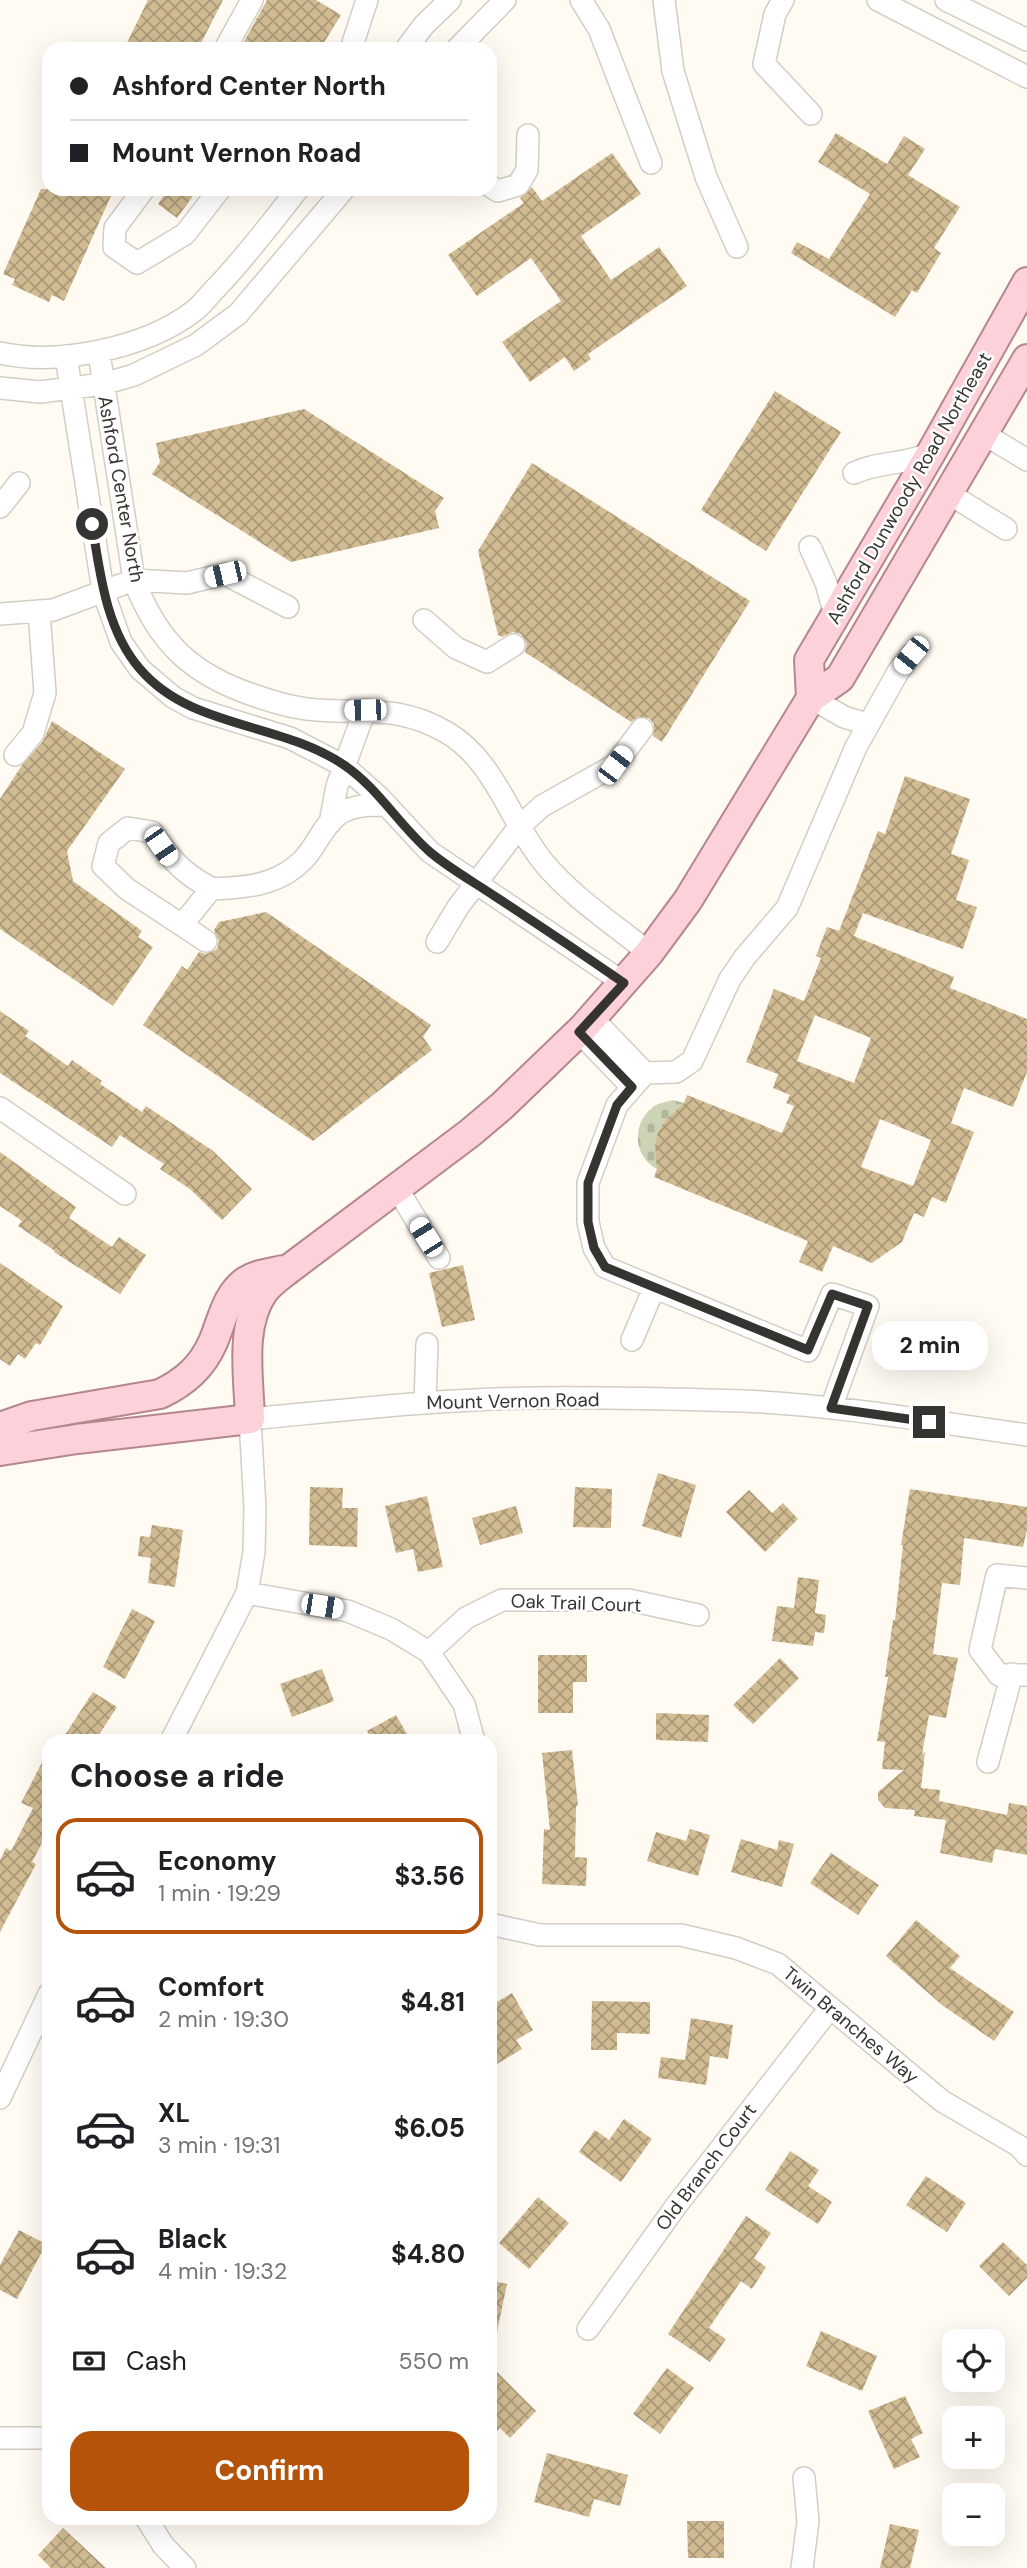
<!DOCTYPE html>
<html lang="en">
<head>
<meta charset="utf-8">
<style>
  :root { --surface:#fff; --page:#f6f6f6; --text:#202124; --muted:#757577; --line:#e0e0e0; --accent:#b45309 }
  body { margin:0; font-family:"DM Sans",sans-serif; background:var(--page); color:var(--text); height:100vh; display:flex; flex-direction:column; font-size:26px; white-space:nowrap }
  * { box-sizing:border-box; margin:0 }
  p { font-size:23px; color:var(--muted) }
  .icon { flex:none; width:38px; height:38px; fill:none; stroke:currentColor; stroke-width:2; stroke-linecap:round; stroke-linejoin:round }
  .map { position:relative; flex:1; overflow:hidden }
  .side { position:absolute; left:42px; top:1734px; width:455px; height:791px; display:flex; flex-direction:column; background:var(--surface); border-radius:21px; box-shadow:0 7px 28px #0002 }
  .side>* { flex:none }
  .top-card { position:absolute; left:42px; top:42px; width:455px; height:154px; border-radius:21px; box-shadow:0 7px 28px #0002; display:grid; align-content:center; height:154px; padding:0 28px; background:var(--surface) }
  .buttons { position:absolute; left:942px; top:2329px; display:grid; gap:14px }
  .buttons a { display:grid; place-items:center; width:63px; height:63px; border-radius:14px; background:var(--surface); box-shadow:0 7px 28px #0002; font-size:35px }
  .end { position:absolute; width:32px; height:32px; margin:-16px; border:9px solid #363431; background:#fff; box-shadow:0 0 0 4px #fff }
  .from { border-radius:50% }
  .bubble { position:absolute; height:49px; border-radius:21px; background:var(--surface); box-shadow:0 7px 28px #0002; font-size:23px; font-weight:700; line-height:49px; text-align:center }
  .car { position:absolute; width:21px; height:42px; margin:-21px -10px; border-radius:9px; box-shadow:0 0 5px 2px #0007; background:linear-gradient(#fff 24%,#345 0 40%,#fff 0 76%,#345 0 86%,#fff 0) }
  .top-card b { display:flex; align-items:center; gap:24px; height:66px; font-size:26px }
  .top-card b+b { border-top:2px solid var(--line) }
  .top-card i { width:18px; height:18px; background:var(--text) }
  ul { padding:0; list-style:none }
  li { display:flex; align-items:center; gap:21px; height:116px; margin:0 14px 10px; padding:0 14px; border:4px solid transparent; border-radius:21px }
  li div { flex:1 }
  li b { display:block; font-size:26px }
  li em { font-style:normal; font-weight:700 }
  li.on { border-color:var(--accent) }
  li>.icon { width:63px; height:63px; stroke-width:1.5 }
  h2 { padding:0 28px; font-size:32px; line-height:84px }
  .pay { display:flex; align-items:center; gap:18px; height:77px; padding:0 28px; font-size:26px }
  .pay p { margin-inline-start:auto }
  .cta { display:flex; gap:14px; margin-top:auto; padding:14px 28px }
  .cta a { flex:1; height:80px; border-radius:21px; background:var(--accent); color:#fff; font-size:28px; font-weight:700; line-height:80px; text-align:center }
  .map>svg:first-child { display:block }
  .cemetery { fill:url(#cemetery-stones) }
  .building { fill:url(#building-cross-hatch); fill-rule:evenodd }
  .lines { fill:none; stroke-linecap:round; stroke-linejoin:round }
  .minor-casing { stroke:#d2cec5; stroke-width:24 }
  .major-casing { stroke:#b6868e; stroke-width:32 }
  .minor { stroke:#fff; stroke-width:21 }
  .major { stroke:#fdd1d9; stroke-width:28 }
  .route { stroke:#363431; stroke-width:9 }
  .labels { text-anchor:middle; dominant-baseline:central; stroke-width:5; stroke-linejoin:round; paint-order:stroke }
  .street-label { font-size:19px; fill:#363431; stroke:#fff }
</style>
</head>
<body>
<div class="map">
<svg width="1027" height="2568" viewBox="0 0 1027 2568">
  <defs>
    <pattern id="cemetery-stones" width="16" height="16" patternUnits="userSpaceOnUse" patternTransform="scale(1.75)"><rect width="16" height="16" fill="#ccd4b5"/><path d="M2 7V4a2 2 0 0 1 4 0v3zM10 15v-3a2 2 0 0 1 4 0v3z" fill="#b0b79c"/></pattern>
    <pattern id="building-cross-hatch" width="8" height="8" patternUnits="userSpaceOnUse" patternTransform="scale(1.75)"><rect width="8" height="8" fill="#d1bb92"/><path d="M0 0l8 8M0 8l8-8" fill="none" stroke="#aa9978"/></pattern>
  </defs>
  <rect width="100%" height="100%" fill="#fffbf3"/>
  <path class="cemetery" d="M 673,1100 L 684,1103 L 680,1112 L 675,1111 L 658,1132 L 657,1169 C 634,1157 631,1125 652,1108 C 657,1103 666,1102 673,1100 Z"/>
  <path class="building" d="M 148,0 L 223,0 L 198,49 L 124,49 Z
    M 267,0 L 316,0 L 341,15 L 320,49 L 240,49 Z
    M 836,133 L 887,164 L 904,136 L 925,149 L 908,175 L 960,207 L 934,248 L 941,253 L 917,293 L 912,290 L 895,317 L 791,253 L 797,242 L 829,259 L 870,194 L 818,162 Z
    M 612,153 L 641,194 L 581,236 L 611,280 L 659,247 L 687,286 L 588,354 L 591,359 L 574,371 L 565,357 L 530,382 L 502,342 L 561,301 L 531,258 L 477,296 L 448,255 L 524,203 L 520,198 L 532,187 L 542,201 Z
    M 41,189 L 114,189 L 64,301 L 52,295 L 49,302 L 12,285 L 15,279 L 3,274 Z
    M 168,189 L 198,189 L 177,218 L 158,204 Z
    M 775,391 L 841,432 L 766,551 L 701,510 Z
    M 304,409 L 444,498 L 435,511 L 439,528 L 291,562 L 152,474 L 160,462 L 156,443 Z
    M 532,463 L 750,601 L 662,742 L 653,736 L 654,724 L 649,718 L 638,717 L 631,722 L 525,652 L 527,644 L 521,634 L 513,632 L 502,637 L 498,635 L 478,551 Z
    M 52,721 L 125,769 L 67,851 L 73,881 L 142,931 L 138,937 L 153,947 L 113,1006 L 0,929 L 0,799 L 22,765 L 43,741 Z
    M 905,776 L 970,799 L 951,854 L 969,860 L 956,900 L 977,907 L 963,949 L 863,913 L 854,936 L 954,977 L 950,988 L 1027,1019 L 1027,1072 L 1013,1107 L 964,1088 L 951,1123 L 974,1132 L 946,1203 L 932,1197 L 924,1217 L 914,1213 L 902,1242 L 872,1263 L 833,1246 L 822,1272 L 799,1262 L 808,1241 L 654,1177 L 657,1169 L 655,1145 L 658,1132 L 666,1120 L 684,1103 L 687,1095 L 782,1133 L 794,1106 L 786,1103 L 790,1095 L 773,1088 L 778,1074 L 746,1062 L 774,989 L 804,1001 L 821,958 L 816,956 L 827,927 L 839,931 L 878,831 L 885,834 ZM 815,1015 L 871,1038 L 854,1083 L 797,1061 ZM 880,1119 L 931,1140 L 913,1186 L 861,1167 Z
    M 266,912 L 431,1025 L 423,1037 L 432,1050 L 313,1141 L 143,1025 L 182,966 L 187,970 L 199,952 L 206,954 L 217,949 L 219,941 L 214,930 L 219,922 Z
    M 0,1011 L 29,1031 L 25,1036 L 68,1066 L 72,1060 L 102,1081 L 100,1084 L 142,1112 L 146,1106 L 213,1151 L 252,1189 L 222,1220 L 190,1189 L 160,1169 L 164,1164 L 120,1135 L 112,1147 L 0,1073 Z
    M 0,1152 L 76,1207 L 69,1218 L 112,1247 L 119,1237 L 146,1255 L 120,1294 L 54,1252 L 55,1251 L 18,1226 L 22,1221 L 0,1206 Z
    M 0,1263 L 63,1306 L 40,1345 L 36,1343 L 25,1359 L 18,1354 L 10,1366 L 0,1359 Z
    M 463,1265 L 475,1320 L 442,1327 L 429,1273 Z
    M 658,1473 L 696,1485 L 681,1538 L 642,1526 Z
    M 310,1487 L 343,1488 L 342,1508 L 358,1508 L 357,1547 L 309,1545 Z
    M 575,1487 L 612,1489 L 611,1528 L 573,1527 Z
    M 910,1489 L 1027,1507 L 1027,1530 L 1023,1547 L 964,1538 L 960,1585 L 942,1583 L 933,1654 L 958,1658 L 946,1718 L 929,1715 L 922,1754 L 925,1752 L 921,1788 L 940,1790 L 939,1801 L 1007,1815 L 1009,1803 L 1027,1806 L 1027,1855 L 995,1849 L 992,1863 L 940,1853 L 946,1820 L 914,1816 L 915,1810 L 885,1808 L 878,1800 L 878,1792 L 904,1770 L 882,1769 L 885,1742 L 877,1741 L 888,1677 L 885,1677 L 893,1620 L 895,1620 L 903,1545 L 901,1545 Z
    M 749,1490 L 772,1513 L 783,1503 L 798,1519 L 765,1552 L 726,1512 Z
    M 427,1496 L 443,1567 L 418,1572 L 413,1549 L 396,1553 L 385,1506 Z
    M 516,1506 L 523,1533 L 480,1545 L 472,1518 Z
    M 152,1525 L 183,1530 L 175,1587 L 148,1583 L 151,1558 L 138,1556 L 140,1536 L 150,1537 Z
    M 798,1577 L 819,1580 L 815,1613 L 826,1615 L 824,1633 L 815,1632 L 813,1646 L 772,1641 L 777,1606 L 794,1608 Z
    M 132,1609 L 155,1621 L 125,1679 L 103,1667 Z
    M 538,1655 L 587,1655 L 587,1682 L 573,1682 L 573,1713 L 538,1713 Z
    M 780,1658 L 799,1678 L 753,1724 L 733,1705 Z
    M 322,1669 L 334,1701 L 292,1717 L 280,1684 Z
    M 93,1692 L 117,1707 L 95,1741 L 61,1741 Z
    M 656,1713 L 709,1715 L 708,1742 L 656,1740 Z
    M 396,1715 L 411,1741 L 373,1741 L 367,1731 Z
    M 49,1749 L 49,1830 L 32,1862 L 36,1864 L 0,1932 L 0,1860 L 6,1848 L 11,1851 L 33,1808 L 21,1803 Z
    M 572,1750 L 578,1806 L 576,1806 L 575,1857 L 587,1858 L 586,1886 L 542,1884 L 544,1829 L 550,1830 L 542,1753 Z
    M 690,1829 L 710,1835 L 698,1876 L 647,1861 L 656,1832 L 686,1841 Z
    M 741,1839 L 777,1850 L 779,1840 L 794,1844 L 782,1887 L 731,1872 Z
    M 831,1853 L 879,1885 L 858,1915 L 810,1883 Z
    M 916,1920 L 960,1956 L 950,1968 L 1014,2012 L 994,2041 L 942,2005 L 886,1956 Z
    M 512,1993 L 533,2030 L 516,2040 L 522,2049 L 497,2064 L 490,2052 L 490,2006 Z
    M 592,2001 L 650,2002 L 650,2034 L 617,2033 L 617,2050 L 591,2050 Z
    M 691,2018 L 733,2025 L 728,2059 L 710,2056 L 706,2085 L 658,2078 L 661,2057 L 685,2060 Z
    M 624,2119 L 652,2139 L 621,2182 L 579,2152 L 595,2130 L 609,2140 Z
    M 790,2151 L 819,2170 L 808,2186 L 832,2202 L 818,2224 L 765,2190 Z
    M 926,2176 L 966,2203 L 947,2232 L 906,2205 Z
    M 538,2197 L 569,2223 L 529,2269 L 499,2243 Z
    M 746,2216 L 771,2233 L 754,2258 L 766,2267 L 752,2289 L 741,2281 L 709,2328 L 726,2339 L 710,2362 L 668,2334 Z
    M 19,2230 L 46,2244 L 17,2299 L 0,2290 L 0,2265 Z
    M 1003,2242 L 1027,2265 L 1027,2278 L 1009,2296 L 979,2266 Z
    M 490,2280 L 507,2284 L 497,2332 L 490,2331 Z
    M 821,2331 L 877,2356 L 862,2391 L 806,2366 Z
    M 490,2365 L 536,2411 L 510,2438 L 500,2428 L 490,2438 Z
    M 667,2368 L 694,2388 L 660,2434 L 633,2414 Z
    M 905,2396 L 923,2433 L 911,2439 L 920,2457 L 894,2469 L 868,2411 Z
    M 547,2453 L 628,2475 L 620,2506 L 594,2499 L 589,2517 L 534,2502 Z
    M 687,2521 L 724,2521 L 724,2558 L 688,2558 Z
    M 890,2524 L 919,2530 L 910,2568 L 880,2568 Z
    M 63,2528 L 106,2568 L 51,2568 L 38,2555 Z"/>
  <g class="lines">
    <defs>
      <path id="minor" d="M 581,0 L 599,29 L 651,163
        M 664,0 L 673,71 L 706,177 L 737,247
        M 783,0 L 775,14 L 764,64 L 811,114
        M 878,0 L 1027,77
        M 946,0 L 1027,40
        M 225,49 L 252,0
        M 351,49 L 367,0
        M 406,49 L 424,25 L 450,0
        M 457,49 L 505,0
        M 490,186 L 498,191 L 518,185 L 527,170 L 528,135
        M 144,189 L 115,228 L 114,247 L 137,263 L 185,234 L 220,189
        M 0,353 C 58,366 146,348 194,311 C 202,305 209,295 216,288 C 246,257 271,223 298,189
        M 99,353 L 134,580 C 158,643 192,675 256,696 C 276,703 296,709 318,710 C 368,714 399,705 446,732 C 495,760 510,822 544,863 C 572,897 615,925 649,953
        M 66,356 L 103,591 L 121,642 L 140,669 L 173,697 L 193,708 L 290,738 L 344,766 L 379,797 L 430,852 L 624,983
        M 0,388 L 40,392 L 103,384 L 134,375 L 196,345 L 238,314 L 344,189
        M 984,434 L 1027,460
        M 854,473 C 879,461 906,465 931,453
        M 948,493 L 1006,529
        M 0,507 L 19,483
        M 810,547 L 826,583 L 835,615
        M 0,614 L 53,610 L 134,580 L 187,583 L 225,574 L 288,607
        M 424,620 L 456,648 L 487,662 L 514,645
        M 811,698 L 844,717 L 867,724
        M 15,755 L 33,733 L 45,693 L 39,611
        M 330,823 L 337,786 L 365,710
        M 182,925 L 211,889
        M 206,941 L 127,889 L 103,866 L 109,843 L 128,828 L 152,832 C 168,856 182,873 209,887 C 215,890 223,888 230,888 C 258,886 282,881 303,860 C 316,847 323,825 339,814 C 353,805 370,805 386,805
        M 437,942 L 458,907 L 519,827 L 542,806 L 615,765 L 642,729
        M 592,1018 L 645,1073
        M 579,1032 L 632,1087
        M 0,1108 L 125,1194
        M 397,1188 L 439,1258
        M 632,1340 L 654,1288
        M 425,1403 L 427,1344
        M 831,1408 L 868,1306 L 832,1294 L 808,1351 L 605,1267 L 594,1248 L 588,1222 L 588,1183 L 617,1105 L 645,1073 L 676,1072 L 692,1061 L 730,979 L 745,957 L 787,908 L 856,747 L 898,672 L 911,655
        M 1027,1578 L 997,1575 L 980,1650 L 999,1675 L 1027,1675
        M 247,1593 L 348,1611 L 391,1629 L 429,1652 L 464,1704 L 474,1741
        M 429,1652 L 466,1618 L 502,1600 L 629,1600 L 698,1615
        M 171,1741 L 247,1593 L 254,1552 L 255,1509 L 250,1419 C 345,1410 440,1399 536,1398 C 605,1397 674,1399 743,1401 C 838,1405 933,1422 1027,1435
        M 988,1762 L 1012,1674
        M 490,1924 L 540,1935 L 681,1935 L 736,1948 L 778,1964 L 942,2101 L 1019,2146 L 1027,2155
        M 0,2098 L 49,1994
        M 588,2329 L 676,2206 L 830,2008
        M 0,2438 L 49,2438
        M 146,2518 L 163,2545 L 185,2568
        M 802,2568 L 808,2521 L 804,2478"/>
      <path id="major" d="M 811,698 L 809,660 L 931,453 L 1027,282
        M 0,1427 L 32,1416 L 160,1394 C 185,1382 202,1367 213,1342 C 222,1321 226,1295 246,1281 C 257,1274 270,1273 283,1270
        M 0,1451 L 77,1439 L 250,1419 C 249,1378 239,1326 264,1291 C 271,1282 280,1276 289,1269 L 470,1133 L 502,1106 L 583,1028 L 649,953 L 688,900 L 811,698 L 840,678 L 1027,359"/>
    </defs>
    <use href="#minor" class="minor-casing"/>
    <use href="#major" class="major-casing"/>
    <use href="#minor" class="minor"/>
    <use href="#major" class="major"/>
  </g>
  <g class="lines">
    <path class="route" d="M 92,524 C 100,573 106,630 140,669 C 191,729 281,722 344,765 C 378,788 399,825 430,852 C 450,869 474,882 496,897 C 539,925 582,954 624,983 L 579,1032 L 632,1087 L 617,1105 L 588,1183 L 588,1222 L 594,1248 L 605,1267 L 808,1350 L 832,1294 L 868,1306 L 831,1408 L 929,1422"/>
  </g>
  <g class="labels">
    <g class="street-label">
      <text transform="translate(909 488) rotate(-60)">Ashford Dunwoody Road Northeast</text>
      <text transform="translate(121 489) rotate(80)">Ashford Center North</text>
      <text transform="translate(513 1401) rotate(-1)">Mount Vernon Road</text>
      <text transform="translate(576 1603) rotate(2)">Oak Trail Court</text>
      <text transform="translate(851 2025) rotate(40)">Twin Branches Way</text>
      <text transform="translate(706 2167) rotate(-53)">Old Branch Court</text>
    </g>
  </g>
</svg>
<div class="buttons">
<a><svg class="icon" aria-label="locate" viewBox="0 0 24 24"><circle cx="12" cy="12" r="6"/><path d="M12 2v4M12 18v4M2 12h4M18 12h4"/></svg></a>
<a>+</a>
<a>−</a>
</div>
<i class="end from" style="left:92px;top:524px"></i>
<i class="end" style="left:929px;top:1422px"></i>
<div class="bubble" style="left:872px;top:1321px;width:116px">2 min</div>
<i class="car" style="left:225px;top:574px;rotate:257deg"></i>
<i class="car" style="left:911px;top:655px;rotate:219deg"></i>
<i class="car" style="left:365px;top:710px;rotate:269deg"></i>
<i class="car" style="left:615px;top:765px;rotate:37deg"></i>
<i class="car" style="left:161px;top:846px;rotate:146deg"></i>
<i class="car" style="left:426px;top:1237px;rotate:328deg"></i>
<i class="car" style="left:322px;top:1606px;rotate:99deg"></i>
<div class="top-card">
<b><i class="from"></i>Ashford Center North</b>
<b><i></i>Mount Vernon Road</b>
</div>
<section class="side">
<h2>Choose a ride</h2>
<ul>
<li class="on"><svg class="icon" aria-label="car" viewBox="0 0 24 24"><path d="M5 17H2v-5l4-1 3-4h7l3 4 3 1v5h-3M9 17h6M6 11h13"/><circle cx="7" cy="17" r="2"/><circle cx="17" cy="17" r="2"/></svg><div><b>Economy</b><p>1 min · 19:29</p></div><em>$3.56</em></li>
<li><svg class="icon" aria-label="car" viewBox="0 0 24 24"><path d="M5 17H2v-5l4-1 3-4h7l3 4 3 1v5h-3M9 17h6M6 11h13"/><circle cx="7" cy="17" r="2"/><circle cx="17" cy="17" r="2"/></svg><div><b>Comfort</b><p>2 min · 19:30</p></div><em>$4.81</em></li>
<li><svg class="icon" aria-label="car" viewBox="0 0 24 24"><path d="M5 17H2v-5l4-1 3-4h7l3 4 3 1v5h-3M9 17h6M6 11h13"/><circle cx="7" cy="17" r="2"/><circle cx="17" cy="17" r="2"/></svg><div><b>XL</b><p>3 min · 19:31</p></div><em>$6.05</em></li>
<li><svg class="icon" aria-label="car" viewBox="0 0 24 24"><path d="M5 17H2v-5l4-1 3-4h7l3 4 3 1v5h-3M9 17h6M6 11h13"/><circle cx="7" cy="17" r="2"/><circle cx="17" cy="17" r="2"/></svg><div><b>Black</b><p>4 min · 19:32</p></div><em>$4.80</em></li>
</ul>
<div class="pay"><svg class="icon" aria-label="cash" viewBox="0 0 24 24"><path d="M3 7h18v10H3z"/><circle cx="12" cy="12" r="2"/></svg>Cash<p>550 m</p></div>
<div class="cta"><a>Confirm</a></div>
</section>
</div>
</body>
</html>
